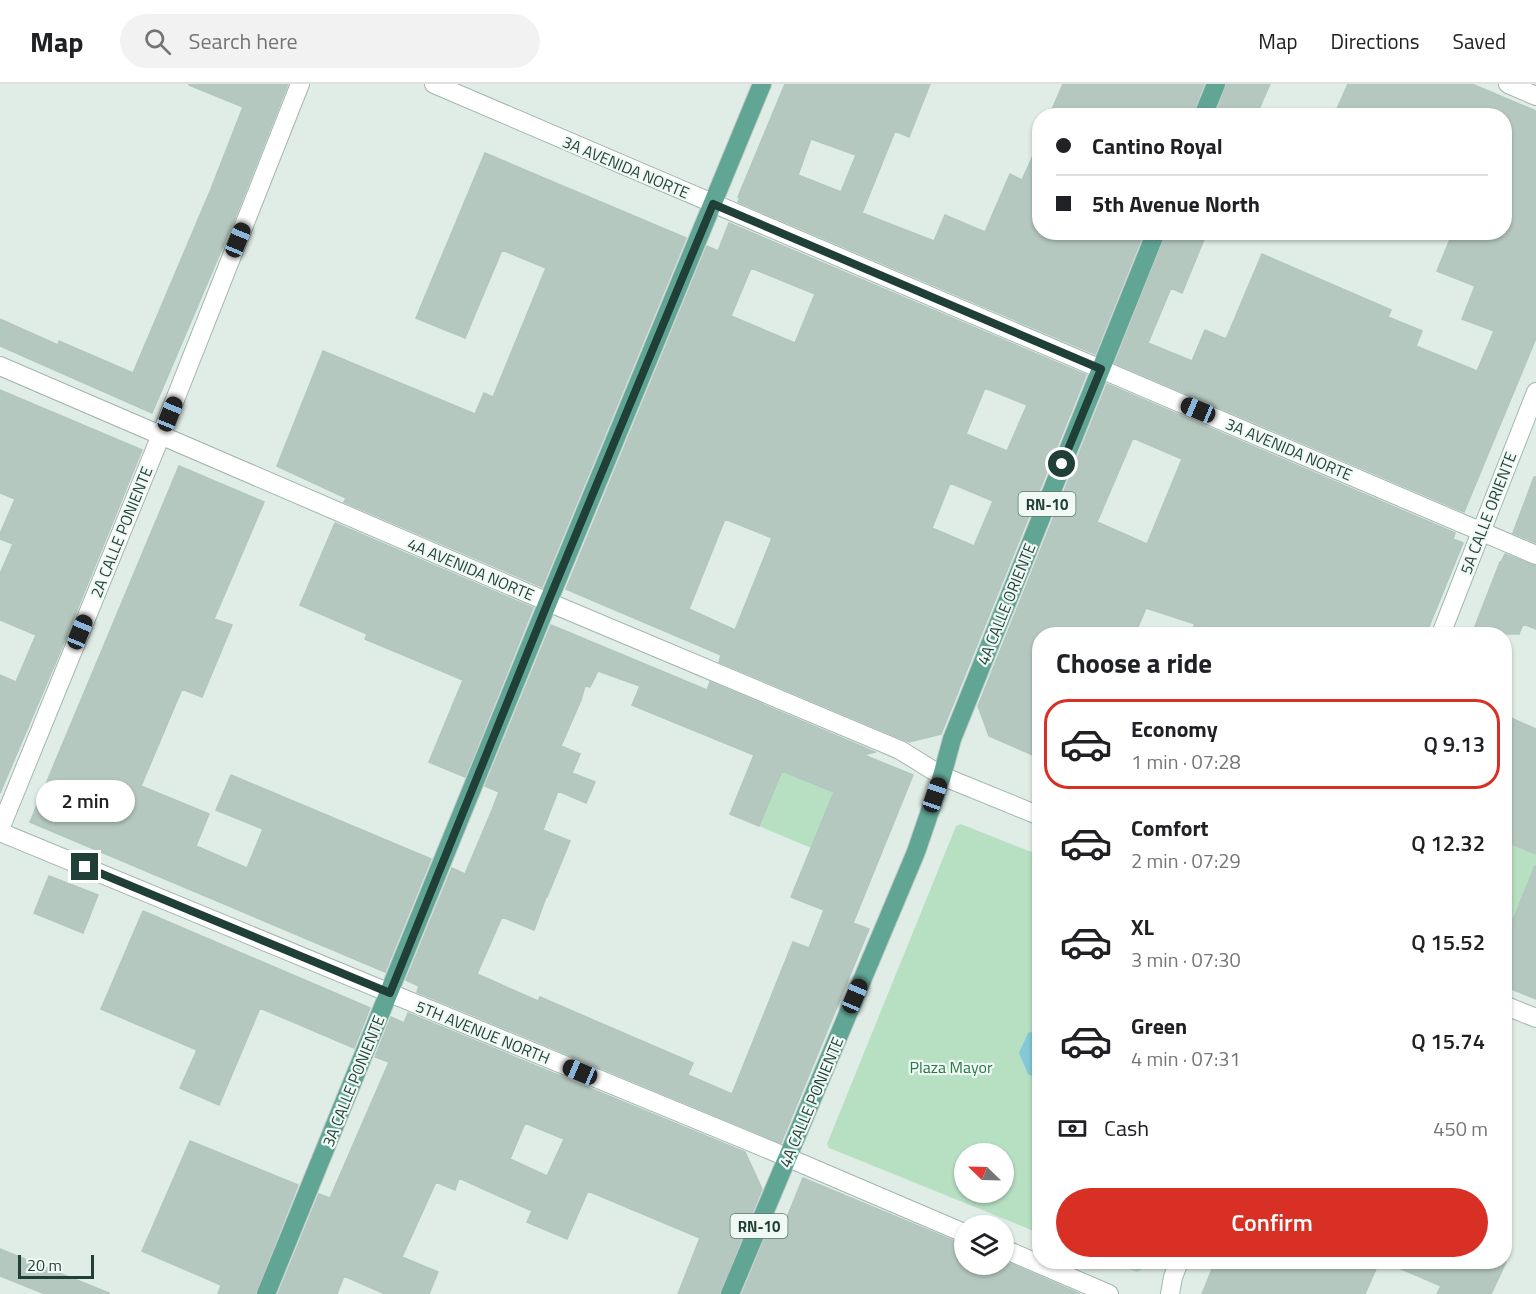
<!DOCTYPE html>
<html lang="en">
<head>
<meta charset="utf-8">
<style>
  :root { --surface:#fff; --page:#f2f2f2; --text:#202124; --muted:#757577; --line:#e0e0e0; --accent:#d93025 }
  body { margin:0; font-family:"Titillium Web",sans-serif; background:var(--page); color:var(--text); height:100vh; display:flex; flex-direction:column; font-size:22px; white-space:nowrap }
  * { box-sizing:border-box; margin:0 }
  p { font-size:20px; color:var(--muted) }
  .icon { flex:none; width:33px; height:33px; fill:none; stroke:currentColor; stroke-width:2; stroke-linecap:round; stroke-linejoin:round }
  .map { position:relative; flex:1; overflow:hidden }
  .drawer { position:absolute; left:1032px; top:543px; width:480px; height:642px; display:flex; flex-direction:column; background:var(--surface); border-radius:24px; box-shadow:0 2px 4px #0004 }
  .drawer>* { flex:none }
  .banner { position:absolute; left:1032px; top:24px; width:480px; height:132px; border-radius:24px; box-shadow:0 2px 4px #0004; display:grid; align-content:center; height:132px; padding:0 24px; background:var(--surface) }
  .needle { width:39px; rotate:293deg }
  .controls { position:absolute; left:954px; top:1059px; display:grid; gap:12px }
  .controls a { display:grid; place-items:center; width:60px; height:60px; border-radius:50%; background:var(--surface); box-shadow:0 2px 4px #0004; font-size:30px }
  .scale { position:absolute; left:18px; bottom:15px; width:76px; box-sizing:border-box; padding-left:6px; border:3px solid #1f3f37; border-top:0; font-size:16px; line-height:21px; white-space:nowrap; color:#1f3f37; -webkit-text-stroke:4px #f1f9f5; paint-order:stroke }
  .end { position:absolute; width:27px; height:27px; margin:-14px; border:8px solid #1f3f37; background:#fff; box-shadow:0 0 0 3px #fff }
  .from { border-radius:50% }
  .bubble { position:absolute; height:42px; border-radius:21px; background:var(--surface); box-shadow:0 2px 4px #0004; font-size:20px; font-weight:600; line-height:42px; text-align:center }
  .car { position:absolute; width:18px; height:36px; margin:-18px -9px; border-radius:8px; box-shadow:0 0 4px 2px #0007; background:linear-gradient(#222 24%,#8ab4d8 0 40%,#222 0 76%,#8ab4d8 0 86%,#222 0) }
  .banner b { display:flex; align-items:center; gap:21px; height:57px; font-size:22px }
  .banner b+b { border-top:2px solid var(--line) }
  .banner i { width:15px; height:15px; background:var(--text) }
  ul { padding:0; list-style:none }
  li { display:flex; align-items:center; gap:18px; height:90px; margin:0 12px 9px; padding:0 12px; border:3px solid transparent; border-radius:24px }
  li div { flex:1 }
  li b { display:block; font-size:22px }
  li em { font-style:normal; font-weight:600 }
  li.on { border-color:var(--accent) }
  li>.icon { width:54px; height:54px; stroke-width:1.5 }
  h2 { padding:0 24px; font-size:27px; line-height:72px }
  .pay { display:flex; align-items:center; gap:15px; height:66px; padding:0 24px; font-size:22px }
  .pay p { margin-inline-start:auto }
  .primary-button { display:flex; gap:12px; margin-top:auto; padding:12px 24px }
  .primary-button a { flex:1; height:69px; border-radius:36px; background:var(--accent); color:#fff; font-size:24px; font-weight:600; line-height:69px; text-align:center }
  header { display:flex; align-items:center; gap:36px; box-sizing:border-box; height:84px; padding:0 30px; background:var(--surface); border-bottom:2px solid var(--line) }
  header strong { font-size:28px }
  nav { display:flex; gap:33px; margin-inline-start:auto; font-size:21px }
  .search { width:420px; height:54px; background:var(--page); display:flex; align-items:center; gap:15px; box-sizing:border-box; padding:0 21px; border-radius:33px; color:var(--muted); font-size:22px }
  .map>svg:first-child { display:block }
  .green { fill:#b7e0c3; fill-rule:evenodd }
  .water { fill:#83c9d7 }
  .building { fill:#b5c8c0; stroke:#b2c7bf; stroke-width:1.5; fill-rule:evenodd }
  .lines { fill:none; stroke-linecap:round; stroke-linejoin:round }
  .minor-casing { stroke:#a2b5af; stroke-width:20 }
  .tertiary-casing { stroke:#a2b5af; stroke-width:20 }
  .secondary-casing { stroke:#9eb9b0; stroke-width:20 }
  .primary-casing { stroke:#c0c9c7; stroke-width:20 }
  .minor { stroke:#fff; stroke-width:18 }
  .tertiary { stroke:#fff; stroke-width:18 }
  .secondary { stroke:#fff; stroke-width:18 }
  .primary { stroke:#61a695; stroke-width:18 }
  .route { stroke:#1f3f37; stroke-width:8 }
  .labels { text-anchor:middle; dominant-baseline:central; stroke-width:4.5; stroke-linejoin:round; paint-order:stroke }
  .shield { fill:#f1f9f5; stroke:#5e7770; stroke-width:1.5 }
  .shield-label { font-size:15px; font-weight:bold; fill:#1f3f37 }
  .street-label { font-size:16px; fill:#1f3f37; stroke:#f1f9f5 }
  .park-label { font-size:16px; fill:#267947; stroke:#f1f9f5 }
</style>
</head>
<body>
<header>
<strong>Map</strong>
<div class="search"><svg class="icon" aria-label="search" viewBox="0 0 24 24"><circle cx="10" cy="10" r="6"/><path d="M15 15l6 6"/></svg>Search here</div>
<nav><a>Map</a><a>Directions</a><a>Saved</a></nav>
</header>
<div class="map">
<svg width="1536" height="1210" viewBox="0 0 1536 1210">
  <rect width="100%" height="100%" fill="#e0ede7"/>
  <path class="green" d="M 782,687 L 834,708 L 811,764 L 759,742 Z
    M 961,740 L 1039,771 L 1039,1149 L 829,1064 L 827,1060 L 956,742 ZM 964,1070 L 1004,1070 L 1004,1108 L 964,1108 Z
    M 1504,757 L 1536,770 L 1536,781 L 1505,856 Z
    M 1111,1178 L 1145,1178 L 1141,1186 L 1137,1188 Z"/>
  <path class="water" d="M 1039,945 L 1040,945 L 1039,995 L 1028,990 L 1019,969 L 1028,949 Z"/>
  <path class="building" d="M 189,0 L 288,0 L 235,134 L 152,329 L 0,262 L 0,235 L 58,261 L 59,257 L 133,289 L 211,105 L 243,23 L 189,1 Z
    M 785,0 L 930,0 L 909,53 L 895,47 L 862,129 L 934,157 L 945,131 L 985,148 L 1010,90 L 1022,96 L 1040,56 L 1040,148 L 1081,148 L 1098,155 L 1100,148 L 1144,148 L 1095,270 L 738,118 L 740,113 L 738,113 ZM 811,55 L 856,71 L 841,108 L 798,91 Z
    M 1063,0 L 1204,0 L 1192,32 L 1049,32 Z
    M 1227,0 L 1270,0 L 1256,32 L 1215,32 Z
    M 1348,0 L 1472,0 L 1536,27 L 1536,254 L 1464,428 L 1115,279 L 1167,148 L 1207,148 L 1182,209 L 1171,204 L 1148,259 L 1192,277 L 1205,246 L 1226,255 L 1262,170 L 1391,226 L 1388,233 L 1422,247 L 1416,262 L 1477,287 L 1494,247 L 1462,235 L 1475,202 L 1437,187 L 1453,148 L 1504,148 L 1504,32 L 1352,32 L 1337,25 Z
    M 485,69 L 686,154 L 542,503 L 344,418 L 346,414 L 277,382 L 323,267 L 475,330 L 484,309 L 493,313 L 546,184 L 502,166 L 465,254 L 416,234 Z
    M 729,139 L 1086,291 L 941,650 L 909,658 L 719,578 L 721,571 L 566,505 L 707,162 L 718,167 ZM 751,184 L 815,210 L 795,259 L 731,232 ZM 985,304 L 1027,321 L 1007,367 L 966,350 ZM 950,399 L 993,417 L 974,462 L 932,444 ZM 725,435 L 772,454 L 735,546 L 689,525 Z
    M 1107,300 L 1455,449 L 1453,455 L 1463,459 L 1426,550 L 1191,550 L 1195,540 L 1146,524 L 1135,550 L 1040,550 L 1040,674 L 989,652 L 978,622 ZM 1133,354 L 1182,375 L 1147,460 L 1097,438 Z
    M 0,306 L 142,366 L 60,568 L 0,709 L 0,591 L 16,598 L 36,551 L 0,536 L 0,490 L 13,460 L 0,455 L 0,450 L 15,415 L 0,409 Z
    M 179,382 L 264,418 L 214,535 L 232,541 L 202,613 L 182,605 L 141,702 L 209,730 L 196,762 L 247,784 L 263,745 L 216,726 L 231,691 L 431,775 L 385,888 L 30,738 Z
    M 1534,393 L 1536,393 L 1536,459 L 1513,449 Z
    M 335,439 L 533,524 L 465,693 L 429,678 L 463,596 L 365,555 L 367,550 L 300,521 Z
    M 1505,470 L 1536,482 L 1536,545 L 1523,540 L 1519,550 L 1472,550 L 1500,478 L 1501,478 Z
    M 551,541 L 707,606 L 710,598 L 875,668 L 864,671 L 913,691 L 853,839 L 869,845 L 781,1059 L 417,908 L 419,902 L 406,896 L 452,784 L 465,790 L 492,726 L 499,708 L 485,702 ZM 598,587 L 640,602 L 632,621 L 754,671 L 730,730 L 759,742 L 782,687 L 834,708 L 791,813 L 824,826 L 809,864 L 793,858 L 732,1010 L 688,991 L 693,979 L 540,913 L 538,917 L 477,890 L 502,833 L 534,846 L 546,813 L 547,813 L 570,757 L 543,746 L 558,707 L 586,719 L 595,698 L 572,689 L 580,670 L 561,662 L 581,616 L 585,602 L 590,603 Z
    M 1504,631 L 1536,645 L 1536,770 L 1504,757 Z
    M 1535,782 L 1536,782 L 1536,915 L 1504,902 L 1504,858 Z
    M 49,792 L 98,811 L 83,849 L 34,829 Z
    M 143,827 L 370,924 L 354,964 L 260,924 L 219,1021 L 180,1004 L 197,966 L 101,925 Z
    M 408,929 L 745,1068 L 762,1105 L 719,1210 L 678,1210 L 700,1154 L 588,1107 L 567,1155 L 527,1138 L 532,1127 L 459,1094 L 455,1106 L 436,1098 L 402,1173 L 438,1188 L 429,1210 L 385,1210 L 344,1192 L 337,1210 L 278,1210 L 319,1110 L 330,1114 L 389,978 L 375,973 L 391,933 L 404,939 ZM 525,1039 L 564,1055 L 547,1092 L 510,1075 Z
    M 190,1057 L 298,1101 L 255,1210 L 218,1210 L 221,1201 L 142,1167 Z
    M 803,1094 L 964,1161 L 964,1180 L 1012,1180 L 1080,1210 L 742,1210 L 774,1133 L 781,1148 Z
    M 0,1165 L 109,1209 L 109,1210 L 45,1210 L 8,1195 L 0,1192 Z
    M 1215,1178 L 1379,1178 L 1365,1210 L 1202,1210 Z
    M 1385,1178 L 1506,1178 L 1491,1210 L 1437,1210 L 1441,1202 Z"/>
  <g class="lines">
    <defs>
      <path id="minor" d="M 1508,0 L 1536,12
        M 0,745 L 161,351 L 300,0
        M 0,748 L 770,1066 L 964,1149
        M 1004,1165 L 1109,1210"/>
      <path id="tertiary" d="M 434,0 L 1536,471
        M 0,282 L 548,518 L 900,666 L 942,692 L 1040,732
        M 1504,921 L 1536,934"/>
      <path id="secondary" d="M 1441,550 L 1536,308
        M 1170,1210 L 1173,1193 L 1179,1178"/>
      <path id="primary" d="M 1203,32 L 1216,0
        M 266,1210 L 548,518 L 762,0
        M 730,1210 L 916,768 L 942,692 L 952,655 L 1156,148"/>
    </defs>
    <use href="#minor" class="minor-casing"/>
    <use href="#tertiary" class="tertiary-casing"/>
    <use href="#secondary" class="secondary-casing"/>
    <use href="#primary" class="primary-casing"/>
    <use href="#minor" class="minor"/>
    <use href="#tertiary" class="tertiary"/>
    <use href="#secondary" class="secondary"/>
    <use href="#primary" class="primary"/>
  </g>
  <g class="lines">
    <path class="route" d="M 85,783 L 390,909 L 548,518 L 713,120 L 1101,285 L 1062,380"/>
  </g>
  <g class="labels">
    <g class="shield">
      <rect x="1018.5" y="408" width="57" height="24" rx="4.5"/>
      <rect x="730.5" y="1130" width="57" height="24" rx="4.5"/>
    </g>
    <g class="shield-label">
      <text x="1047" y="420">RN-10</text>
      <text x="759" y="1142">RN-10</text>
    </g>
    <g class="street-label">
      <text transform="translate(626 83) rotate(23)">3A AVENIDA NORTE</text>
      <text transform="translate(1289 365) rotate(23)">3A AVENIDA NORTE</text>
      <text transform="translate(1488 429) rotate(-69)">5A CALLE ORIENTE</text>
      <text transform="translate(121 448) rotate(-68)">2A CALLE PONIENTE</text>
      <text transform="translate(471 485) rotate(23)">4A AVENIDA NORTE</text>
      <text transform="translate(1006 520) rotate(-68)">4A CALLE ORIENTE</text>
      <text transform="translate(483 948) rotate(22)">5TH AVENUE NORTH</text>
      <text transform="translate(353 997) rotate(-68)">3A CALLE PONIENTE</text>
      <text transform="translate(811 1018) rotate(-67)">4A CALLE PONIENTE</text>
    </g>
    <g class="park-label">
      <text x="951" y="983">Plaza Mayor</text>
    </g>
  </g>
</svg>
<div class="controls">
<a><svg class="needle" viewBox="-14 -14 28 28"><path d="M0-13l5 13h-10z" fill="#e53935"/><path d="M0 13l5-13h-10z" fill="#757577"/></svg></a>
<a><svg class="icon" aria-label="layers" viewBox="0 0 24 24"><path d="M12 4l9 5-9 5-9-5zM3 14l9 5 9-5"/></svg></a>
</div>
<div class="scale">20 m</div>
<i class="end from" style="left:1062px;top:380px"></i>
<i class="end" style="left:85px;top:783px"></i>
<div class="bubble" style="left:36px;top:696px;width:99px">2 min</div>
<i class="car" style="left:238px;top:156px;rotate:22deg"></i>
<i class="car" style="left:1198px;top:326px;rotate:293deg"></i>
<i class="car" style="left:170px;top:330px;rotate:22deg"></i>
<i class="car" style="left:80px;top:548px;rotate:22deg"></i>
<i class="car" style="left:935px;top:711px;rotate:19deg"></i>
<i class="car" style="left:855px;top:912px;rotate:23deg"></i>
<i class="car" style="left:580px;top:988px;rotate:293deg"></i>
<div class="banner">
<b><i class="from"></i>Cantino Royal</b>
<b><i></i>5th Avenue North</b>
</div>
<section class="drawer">
<h2>Choose a ride</h2>
<ul>
<li class="on"><svg class="icon" aria-label="car" viewBox="0 0 24 24"><path d="M5 17H2v-5l4-1 3-4h7l3 4 3 1v5h-3M9 17h6M6 11h13"/><circle cx="7" cy="17" r="2"/><circle cx="17" cy="17" r="2"/></svg><div><b>Economy</b><p>1 min · 07:28</p></div><em>Q 9.13</em></li>
<li><svg class="icon" aria-label="car" viewBox="0 0 24 24"><path d="M5 17H2v-5l4-1 3-4h7l3 4 3 1v5h-3M9 17h6M6 11h13"/><circle cx="7" cy="17" r="2"/><circle cx="17" cy="17" r="2"/></svg><div><b>Comfort</b><p>2 min · 07:29</p></div><em>Q 12.32</em></li>
<li><svg class="icon" aria-label="car" viewBox="0 0 24 24"><path d="M5 17H2v-5l4-1 3-4h7l3 4 3 1v5h-3M9 17h6M6 11h13"/><circle cx="7" cy="17" r="2"/><circle cx="17" cy="17" r="2"/></svg><div><b>XL</b><p>3 min · 07:30</p></div><em>Q 15.52</em></li>
<li><svg class="icon" aria-label="car" viewBox="0 0 24 24"><path d="M5 17H2v-5l4-1 3-4h7l3 4 3 1v5h-3M9 17h6M6 11h13"/><circle cx="7" cy="17" r="2"/><circle cx="17" cy="17" r="2"/></svg><div><b>Green</b><p>4 min · 07:31</p></div><em>Q 15.74</em></li>
</ul>
<div class="pay"><svg class="icon" aria-label="cash" viewBox="0 0 24 24"><path d="M3 7h18v10H3z"/><circle cx="12" cy="12" r="2"/></svg>Cash<p>450 m</p></div>
<div class="primary-button"><a>Confirm</a></div>
</section>
</div>
</body>
</html>
